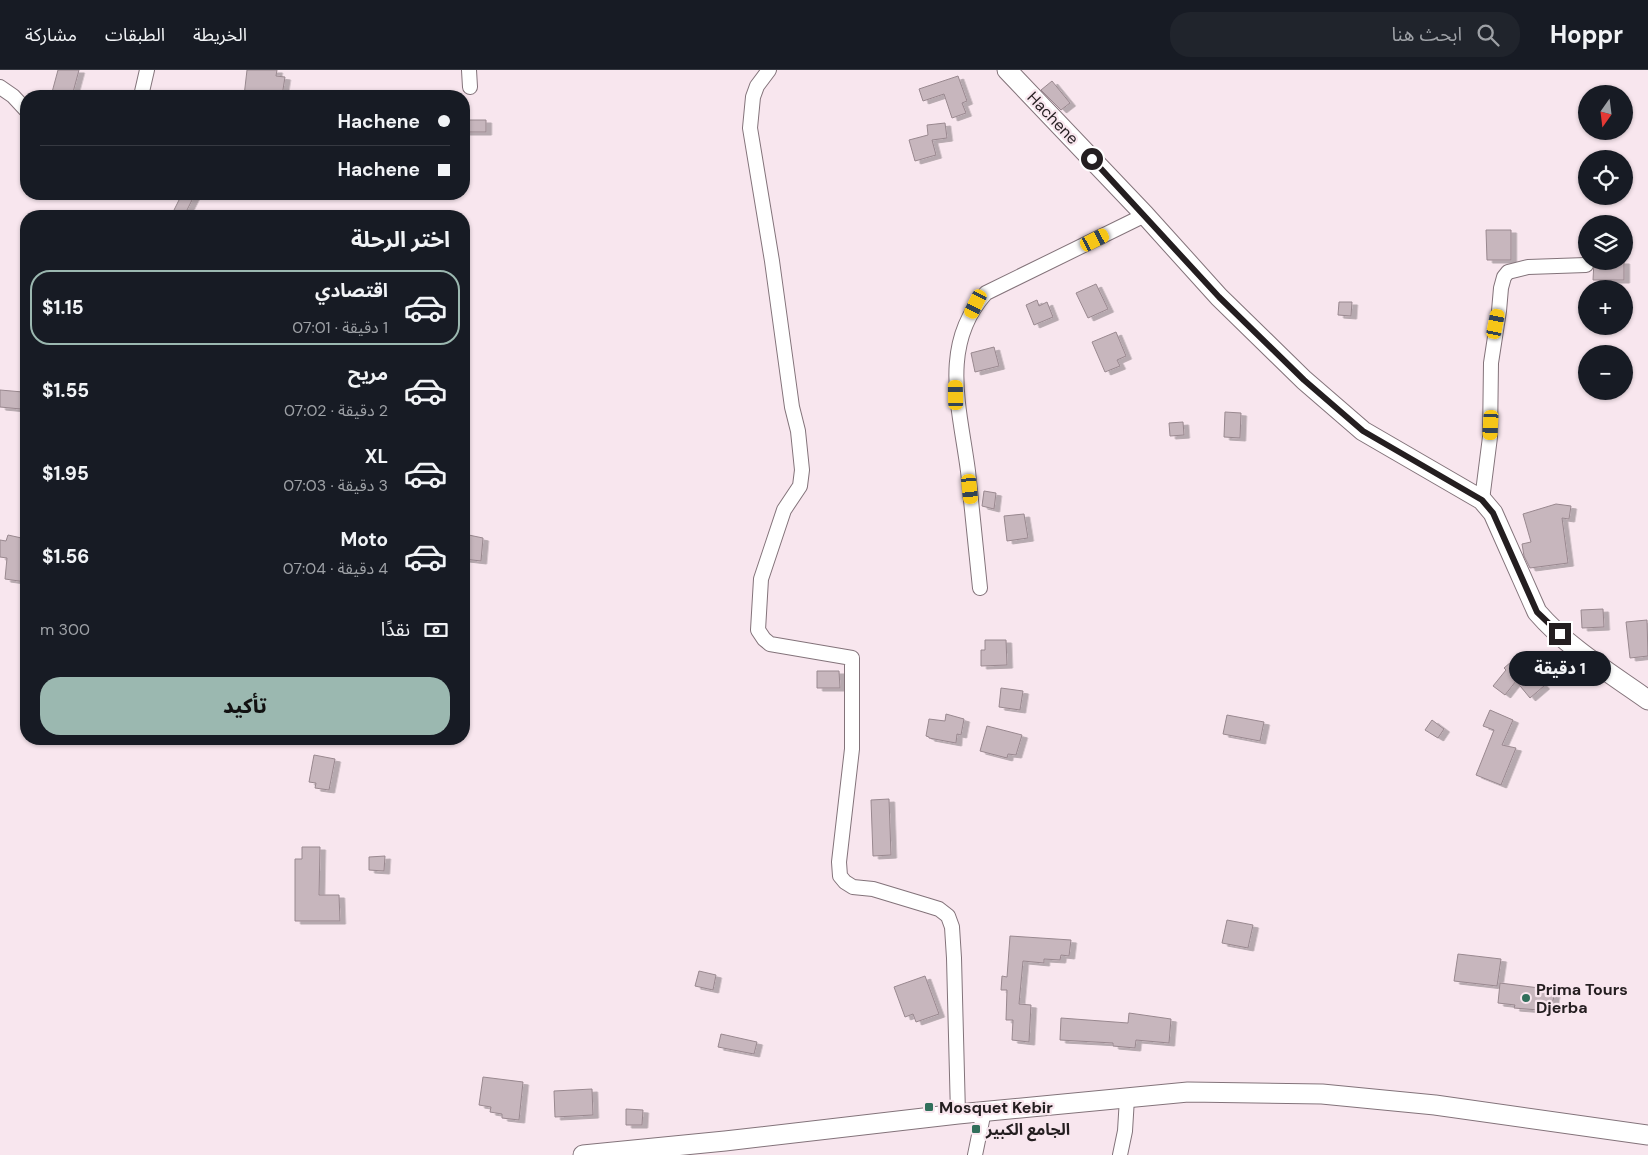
<!DOCTYPE html>
<html lang="ar">
<head>
<meta charset="utf-8">
<style>
  :root { --surface:#171b24; --page:#20242c; --text:#f1f3f6; --muted:#9ea1a6; --line:#363941; --accent:#9bb8b0 }
  body { margin:0; font-family:"DM Sans","Noto Sans Arabic",sans-serif; background:var(--page); color:var(--text); direction:rtl; height:100vh; display:flex; flex-direction:column; font-size:19px; white-space:nowrap }
  * { box-sizing:border-box; margin:0 }
  p { font-size:16px; color:var(--muted) }
  .icon { flex:none; width:28px; height:28px; fill:none; stroke:currentColor; stroke-width:2; stroke-linecap:round; stroke-linejoin:round }
  .map { position:relative; flex:1; overflow:hidden; direction:ltr }
  .side { position:absolute; left:20px; top:140px; width:450px; height:535px; display:flex; flex-direction:column; background:var(--surface); border-radius:20px; box-shadow:0 1px 4px #0004; direction:rtl }
  .side>* { flex:none }
  .guide { position:absolute; left:20px; top:20px; width:450px; height:110px; border-radius:20px; box-shadow:0 1px 4px #0004; direction:rtl; display:grid; align-content:center; height:110px; padding:0 20px; background:var(--surface) }
  .needle { width:32px; rotate:194deg }
  .buttons { position:absolute; left:1578px; top:15px; display:grid; gap:10px }
  .buttons a { display:grid; place-items:center; width:55px; height:55px; border-radius:50%; background:var(--surface); box-shadow:0 1px 4px #0004; font-size:25px }
  .end { position:absolute; width:22px; height:22px; margin:-11px; border:6px solid #241e20; background:#fff; box-shadow:0 0 0 2px #fff }
  .from { border-radius:50% }
  .bubble { position:absolute; height:35px; border-radius:18px; background:var(--surface); box-shadow:0 1px 4px #0004; font-size:16px; font-weight:800; line-height:35px; text-align:center; direction:rtl }
  .car { position:absolute; width:15px; height:30px; margin:-15px -8px; border-radius:6px; box-shadow:0 0 4px 1px #0007; background:linear-gradient(#f5c518 24%,#345 0 40%,#f5c518 0 76%,#345 0 86%,#f5c518 0) }
  .guide b { display:flex; align-items:center; gap:18px; height:48px; font-size:19px }
  .guide b+b { border-top:1px solid var(--line) }
  .guide i { width:12px; height:12px; background:var(--text) }
  ul { padding:0; list-style:none }
  li { display:flex; align-items:center; gap:15px; height:75px; margin:0 10px 8px; padding:0 10px; border:2px solid transparent; border-radius:20px }
  li div { flex:1 }
  li b { display:block; font-size:19px }
  li em { font-style:normal; font-weight:800 }
  li.on { border-color:var(--accent) }
  li>.icon { width:45px; height:45px; stroke-width:1.5 }
  h2 { padding:0 20px; font-size:22px; line-height:60px }
  .pay { display:flex; align-items:center; gap:12px; height:55px; padding:0 20px; font-size:19px }
  .pay p { margin-inline-start:auto }
  .cta { display:flex; gap:10px; margin-top:auto; padding:10px 20px }
  .cta a { flex:1; height:58px; border-radius:20px; background:var(--accent); color:#111; font-size:20px; font-weight:800; line-height:58px; text-align:center }
  header { display:flex; align-items:center; gap:30px; box-sizing:border-box; height:70px; padding:0 25px; background:var(--surface); border-bottom:1px solid var(--line) }
  header strong { font-size:24px }
  nav { display:flex; gap:28px; margin-inline-start:auto; font-size:18px }
  .search { width:350px; height:45px; background:var(--page); display:flex; align-items:center; gap:12px; box-sizing:border-box; padding:0 18px; border-radius:20px; color:var(--muted); font-size:19px }
  .map>svg:first-child { display:block }
  .building { fill:#c7b6bd; stroke:#99888f; filter:url(#shadow) }
  .lines { fill:none; stroke-linecap:round; stroke-linejoin:round }
  .street-casing { stroke:#83737a; stroke-width:16 }
  .secondary-casing { stroke:#83737a; stroke-width:21 }
  .street { stroke:#fff; stroke-width:14 }
  .secondary { stroke:#fff; stroke-width:19 }
  .route { stroke:#241e20; stroke-width:6 }
  .poi-dot { fill:#316f5b; stroke:#f8e6ee; stroke-width:2 }
  .labels { text-anchor:middle; dominant-baseline:central; stroke-width:4.5; stroke-linejoin:round; paint-order:stroke }
  .street-label { font-size:16px; fill:#241e20; stroke:#f8e6ee }
  .poi-label { font-size:16px; font-weight:bold; fill:#241e20; stroke:#f8e6ee; text-anchor:start }
</style>
</head>
<body>
<header>
<strong>Hoppr</strong>
<div class="search"><svg class="icon" aria-label="search" viewBox="0 0 24 24"><circle cx="10" cy="10" r="6"/><path d="M15 15l6 6"/></svg>ابحث هنا</div>
<nav><a>الخريطة</a><a>الطبقات</a><a>مشاركة</a></nav>
</header>
<div class="map">
<svg width="1648" height="1085" viewBox="0 0 1648 1085">
  <defs>
    <filter id="shadow"><feDropShadow dx="5.5" dy="3" stdDeviation="0" flood-color="#0004"/></filter>
  </defs>
  <rect width="100%" height="100%" fill="#f8e6ee"/>
  <path class="building" d="M 58,0 L 79,0 L 72,26 L 51,26 Z
    M 247,0 L 277,0 L 276,6 L 285,7 L 282,26 L 244,26 Z
    M 958,6 L 967,31 L 962,33 L 966,43 L 952,48 L 944,24 L 923,31 L 919,19 Z
    M 1052,11 L 1070,33 L 1061,40 L 1041,20 Z
    M 464,50 L 486,50 L 486,62 L 464,62 Z
    M 945,53 L 947,68 L 932,70 L 936,85 L 915,91 L 909,70 L 928,65 L 927,55 Z
    M 182,124 L 195,124 L 184,146 L 174,140 Z
    M 1486,160 L 1511,160 L 1511,190 L 1487,190 Z
    M 1594,191 L 1624,191 L 1624,210 L 1593,210 Z
    M 1096,214 L 1108,239 L 1088,248 L 1076,223 Z
    M 1037,230 L 1039,236 L 1047,232 L 1053,247 L 1034,255 L 1026,235 Z
    M 1339,232 L 1352,232 L 1351,246 L 1338,245 Z
    M 1116,262 L 1126,286 L 1117,290 L 1120,296 L 1105,302 L 1092,272 Z
    M 994,277 L 999,296 L 975,302 L 971,283 Z
    M 0,320 L 23,322 L 21,339 L 0,337 Z
    M 1225,342 L 1241,343 L 1240,368 L 1224,367 Z
    M 1183,352 L 1184,365 L 1170,366 L 1169,353 Z
    M 984,421 L 996,423 L 994,439 L 982,436 Z
    M 1556,434 L 1571,436 L 1569,449 L 1562,448 L 1568,493 L 1530,498 L 1524,486 L 1522,474 L 1531,472 L 1523,444 Z
    M 1024,444 L 1028,468 L 1007,471 L 1004,446 Z
    M 464,464 L 483,468 L 481,491 L 464,489 Z
    M 8,465 L 26,469 L 26,512 L 5,509 L 7,488 L 0,487 L 0,470 L 6,471 Z
    M 1603,539 L 1604,557 L 1582,558 L 1581,540 Z
    M 1647,550 L 1648,586 L 1630,588 L 1626,552 Z
    M 985,570 L 1006,570 L 1007,595 L 981,596 L 981,580 L 985,580 Z
    M 1518,586 L 1544,616 L 1530,628 L 1516,611 L 1505,625 L 1493,616 L 1506,600 L 1504,598 Z
    M 817,601 L 839,601 L 840,618 L 817,618 Z
    M 1001,618 L 1023,621 L 1020,640 L 999,637 Z
    M 1490,640 L 1513,650 L 1502,675 L 1516,678 L 1501,715 L 1476,705 L 1494,660 L 1483,656 Z
    M 946,644 L 964,649 L 961,665 L 957,664 L 956,673 L 929,668 L 929,667 L 926,666 L 929,649 L 945,651 Z
    M 1227,645 L 1264,652 L 1260,671 L 1223,664 Z
    M 1432,650 L 1444,659 L 1438,668 L 1425,660 Z
    M 987,656 L 1022,665 L 1016,685 L 1008,684 L 1007,688 L 980,681 Z
    M 314,685 L 335,689 L 329,720 L 315,718 L 316,713 L 309,712 Z
    M 889,729 L 891,785 L 873,786 L 871,730 Z
    M 302,777 L 320,777 L 319,825 L 339,825 L 340,851 L 295,851 L 295,789 L 302,789 Z
    M 385,786 L 384,801 L 369,800 L 369,787 Z
    M 1227,850 L 1253,855 L 1248,878 L 1222,873 Z
    M 1010,866 L 1071,870 L 1069,886 L 1061,885 L 1060,890 L 1044,889 L 1044,893 L 1023,891 L 1019,934 L 1031,935 L 1029,972 L 1012,970 L 1013,950 L 1006,950 L 1007,920 L 1001,920 L 1002,906 L 1007,907 Z
    M 1458,884 L 1501,889 L 1497,916 L 1454,911 Z
    M 699,901 L 716,905 L 713,920 L 695,916 Z
    M 925,906 L 939,944 L 916,952 L 913,944 L 905,947 L 894,917 Z
    M 1500,913 L 1555,920 L 1551,941 L 1514,938 L 1515,935 L 1498,933 Z
    M 1129,943 L 1171,949 L 1169,973 L 1136,970 L 1135,978 L 1113,976 L 1113,973 L 1060,970 L 1061,948 L 1128,953 Z
    M 721,964 L 757,972 L 754,984 L 718,977 Z
    M 483,1007 L 523,1012 L 519,1050 L 502,1048 L 502,1044 L 490,1042 L 491,1037 L 479,1035 Z
    M 592,1019 L 593,1045 L 555,1047 L 554,1021 Z
    M 626,1039 L 643,1040 L 642,1055 L 626,1055 Z"/>
  <g class="lines">
    <defs>
      <path id="street" d="M 469,0 L 470,17
        M 769,0 L 757,16 L 753,27 L 750,58 L 772,191 L 792,337 L 798,361 L 802,400 L 800,416 L 784,440 L 761,509 L 758,560 L 764,569 L 770,574 L 852,588 L 852,679 L 839,792 L 840,806 L 845,812 L 853,817 L 873,819 L 926,835 L 939,839 L 948,846 L 952,857 L 954,888 L 958,1044
        M 0,17 L 13,26 L 26,40
        M 141,26 L 147,0
        M 1482,430 L 1490,367 L 1491,293 L 1499,241 L 1501,218 L 1504,207 L 1508,202 L 1528,197 L 1586,195
        M 980,518 C 976,479 972,440 968,401 C 960,339 939,275 986,223 L 1145,145
        M 975,1085 L 984,1041
        M 1120,1085 L 1125,1061 L 1127,1028"/>
      <path id="secondary" d="M 1007,0 L 1145,145 L 1219,227 L 1304,310 L 1363,361 L 1482,430 L 1493,443 L 1537,542 C 1568,578 1610,603 1648,630
        M 583,1085 L 725,1071 L 958,1044 L 1188,1022 L 1322,1024 L 1435,1035 L 1648,1065"/>
    </defs>
    <use href="#street" class="street-casing"/>
    <use href="#secondary" class="secondary-casing"/>
    <use href="#street" class="street"/>
    <use href="#secondary" class="secondary"/>
  </g>
  <g class="lines">
    <path class="route" d="M 1092,89 L 1219,227 L 1304,310 L 1363,361 L 1482,430 L 1493,443 L 1537,542 L 1560,564"/>
  </g>
  <g class="poi-dot">
    <circle cx="1526" cy="928" r="5"/>
    <rect x="924" y="1032" width="10" height="10" rx="2.5"/>
    <rect x="971" y="1054" width="10" height="10" rx="2.5"/>
  </g>
  <g class="labels">
    <g class="street-label">
      <text transform="translate(1053 48) rotate(46)">Hachene</text>
    </g>
    <g class="poi-label">
      <text x="1536" y="919">Prima Tours<tspan x="1536" dy="18">Djerba</tspan></text>
      <text x="939" y="1037">Mosquet Kebir</text>
      <text x="986" y="1059">الجامع الكبير</text>
    </g>
  </g>
</svg>
<div class="buttons">
<a><svg class="needle" viewBox="-14 -14 28 28"><path d="M0-13l5 13h-10z" fill="#e53935"/><path d="M0 13l5-13h-10z" fill="#9ea1a6"/></svg></a>
<a><svg class="icon" aria-label="locate" viewBox="0 0 24 24"><circle cx="12" cy="12" r="6"/><path d="M12 2v4M12 18v4M2 12h4M18 12h4"/></svg></a>
<a><svg class="icon" aria-label="layers" viewBox="0 0 24 24"><path d="M12 4l9 5-9 5-9-5zM3 14l9 5 9-5"/></svg></a>
<a>+</a>
<a>−</a>
</div>
<i class="end from" style="left:1092px;top:89px"></i>
<i class="end" style="left:1560px;top:564px"></i>
<div class="bubble" style="left:1509px;top:581px;width:102px">1 دقيقة</div>
<i class="car" style="left:1095px;top:170px;rotate:63deg"></i>
<i class="car" style="left:976px;top:234px;rotate:206deg"></i>
<i class="car" style="left:1496px;top:254px;rotate:11deg"></i>
<i class="car" style="left:956px;top:325px;rotate:359deg"></i>
<i class="car" style="left:1491px;top:355px;rotate:183deg"></i>
<i class="car" style="left:970px;top:419px;rotate:174deg"></i>
<div class="guide">
<b><i class="from"></i>Hachene</b>
<b><i></i>Hachene</b>
</div>
<section class="side">
<h2>اختر الرحلة</h2>
<ul>
<li class="on"><svg class="icon" aria-label="car" viewBox="0 0 24 24"><path d="M5 17H2v-5l4-1 3-4h7l3 4 3 1v5h-3M9 17h6M6 11h13"/><circle cx="7" cy="17" r="2"/><circle cx="17" cy="17" r="2"/></svg><div><b>اقتصادي</b><p>1 دقيقة · 07:01</p></div><em>$1.15</em></li>
<li><svg class="icon" aria-label="car" viewBox="0 0 24 24"><path d="M5 17H2v-5l4-1 3-4h7l3 4 3 1v5h-3M9 17h6M6 11h13"/><circle cx="7" cy="17" r="2"/><circle cx="17" cy="17" r="2"/></svg><div><b>مريح</b><p>2 دقيقة · 07:02</p></div><em>$1.55</em></li>
<li><svg class="icon" aria-label="car" viewBox="0 0 24 24"><path d="M5 17H2v-5l4-1 3-4h7l3 4 3 1v5h-3M9 17h6M6 11h13"/><circle cx="7" cy="17" r="2"/><circle cx="17" cy="17" r="2"/></svg><div><b>XL</b><p>3 دقيقة · 07:03</p></div><em>$1.95</em></li>
<li><svg class="icon" aria-label="car" viewBox="0 0 24 24"><path d="M5 17H2v-5l4-1 3-4h7l3 4 3 1v5h-3M9 17h6M6 11h13"/><circle cx="7" cy="17" r="2"/><circle cx="17" cy="17" r="2"/></svg><div><b>Moto</b><p>4 دقيقة · 07:04</p></div><em>$1.56</em></li>
</ul>
<div class="pay"><svg class="icon" aria-label="cash" viewBox="0 0 24 24"><path d="M3 7h18v10H3z"/><circle cx="12" cy="12" r="2"/></svg>نقدًا<p>300 m</p></div>
<div class="cta"><a>تأكيد</a></div>
</section>
</div>
</body>
</html>
